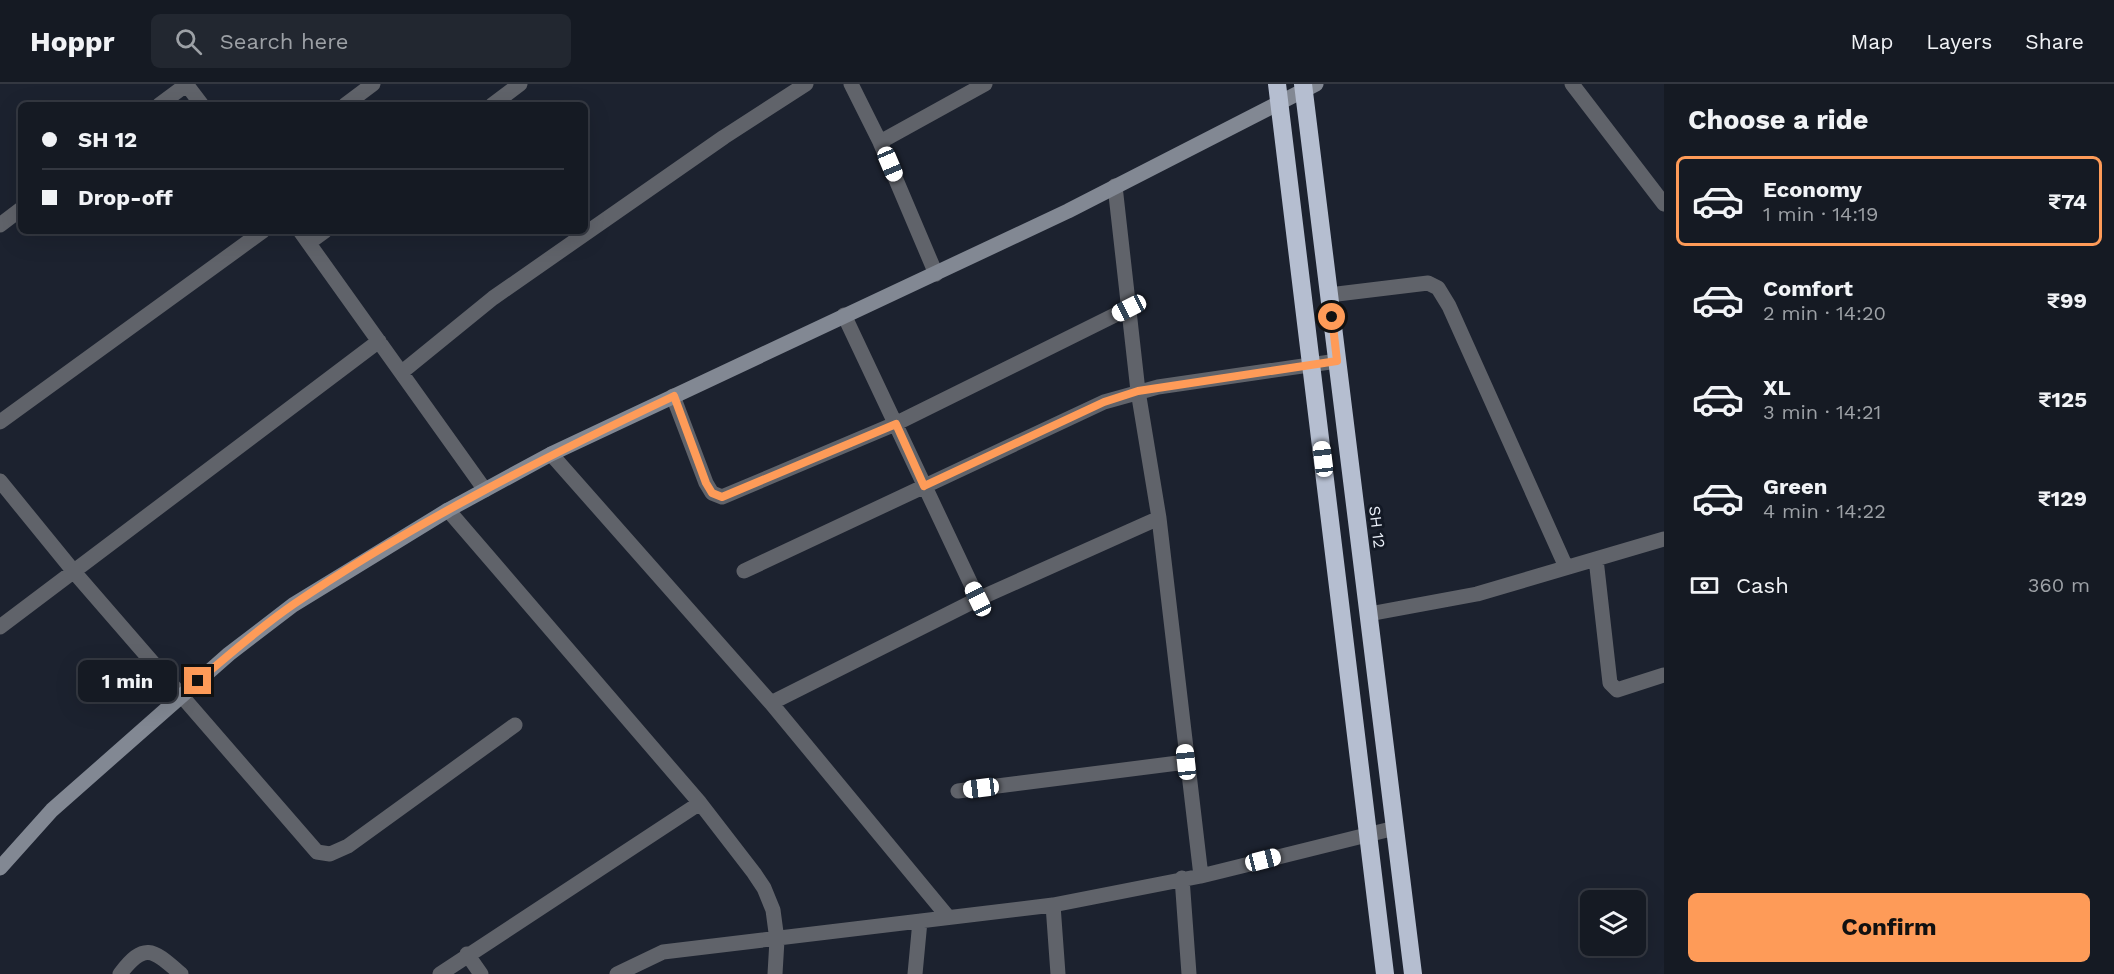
<!DOCTYPE html>
<html lang="en">
<head>
<meta charset="utf-8">
<style>
  :root { --surface:#151a23; --page:#222730; --text:#f1f3f6; --muted:#9da1a6; --line:#343841; --accent:#fe9b58 }
  body { margin:0; font-family:"Work Sans",sans-serif; background:var(--page); color:var(--text); height:100vh; display:flex; flex-direction:column; font-size:22px; white-space:nowrap }
  * { box-sizing:border-box; margin:0 }
  p { font-size:20px; color:var(--muted) }
  .icon { flex:none; width:33px; height:33px; fill:none; stroke:currentColor; stroke-width:2; stroke-linecap:round; stroke-linejoin:round }
  .map { position:relative; flex:1; overflow:hidden }
  .sheet { display:flex; flex-direction:column; background:var(--surface); width:450px }
  .sheet>* { flex:none }
  .hud { position:absolute; left:18px; top:18px; width:570px; height:132px; border-radius:9px; box-shadow:0 6px 24px #0002,0 0 0 2px var(--line); display:grid; align-content:center; height:132px; padding:0 24px; background:var(--surface) }
  .fabs { position:absolute; left:1580px; top:806px; display:grid; gap:12px }
  .fabs a { display:grid; place-items:center; width:66px; height:66px; border-radius:9px; background:var(--surface); box-shadow:0 6px 24px #0002,0 0 0 2px var(--line); font-size:30px }
  .end { position:absolute; width:27px; height:27px; margin:-14px; border:8px solid #fe9b58; background:#111; box-shadow:0 0 0 3px #111 }
  .from { border-radius:50% }
  .bubble { position:absolute; height:42px; border-radius:9px; background:var(--surface); box-shadow:0 6px 24px #0002,0 0 0 2px var(--line); font-size:20px; font-weight:700; line-height:42px; text-align:center }
  .car { position:absolute; width:18px; height:36px; margin:-18px -9px; border-radius:8px; box-shadow:0 0 4px 2px #0007; background:linear-gradient(#fff 24%,#345 0 40%,#fff 0 76%,#345 0 86%,#fff 0) }
  .hud b { display:flex; align-items:center; gap:21px; height:57px; font-size:22px }
  .hud b+b { border-top:2px solid var(--line) }
  .hud i { width:15px; height:15px; background:var(--text) }
  ul { padding:0; list-style:none }
  li { display:flex; align-items:center; gap:18px; height:90px; margin:0 12px 9px; padding:0 12px; border:3px solid transparent; border-radius:9px }
  li div { flex:1 }
  li b { display:block; font-size:22px }
  li em { font-style:normal; font-weight:700 }
  li.on { border-color:var(--accent) }
  li>.icon { width:54px; height:54px; stroke-width:1.5 }
  h2 { padding:0 24px; font-size:27px; line-height:72px }
  .pay { display:flex; align-items:center; gap:15px; height:66px; padding:0 24px; font-size:22px }
  .pay p { margin-inline-start:auto }
  .primary-button { display:flex; gap:12px; margin-top:auto; padding:12px 24px }
  .primary-button a { flex:1; height:69px; border-radius:9px; background:var(--accent); color:#111; font-size:24px; font-weight:700; line-height:69px; text-align:center }
  header { display:flex; align-items:center; gap:36px; box-sizing:border-box; height:84px; padding:0 30px; background:var(--surface); border-bottom:2px solid var(--line) }
  header strong { font-size:28px }
  nav { display:flex; gap:33px; margin-inline-start:auto; font-size:21px }
  .search { width:420px; height:54px; background:var(--page); display:flex; align-items:center; gap:15px; box-sizing:border-box; padding:0 21px; border-radius:9px; color:var(--muted); font-size:22px }
  main { display:flex; flex:1; min-height:0 }
  .map>svg:first-child { display:block }
  .lines { fill:none; stroke-linecap:round; stroke-linejoin:round }
  .street { stroke:#60636a; stroke-width:15 }
  .secondary { stroke:#828893; stroke-width:15 }
  .highway { stroke:#b5bed0; stroke-width:18 }
  .route { stroke:#fe9b58; stroke-width:8 }
  .labels { text-anchor:middle; dominant-baseline:central; stroke-width:6; stroke-linejoin:round; paint-order:stroke }
  .street-label { font-size:16px; fill:#e9eef7; stroke:#131925 }
</style>
</head>
<body>
<header>
<strong>Hoppr</strong>
<div class="search"><svg class="icon" aria-label="search" viewBox="0 0 24 24"><circle cx="10" cy="10" r="6"/><path d="M15 15l6 6"/></svg>Search here</div>
<nav><a>Map</a><a>Layers</a><a>Share</a></nav>
</header>
<main>
<div class="map">
<svg width="1664" height="890" viewBox="0 0 1664 890">
  <rect width="100%" height="100%" fill="#1c222f"/>
  <g class="lines">
    <path class="street" d="M 186,0 L 202,21
      M 851,0 L 880,58 L 936,190
      M 1572,0 L 1664,120
      M 159,21 L 186,1
      M 345,21 L 373,0
      M 492,21 L 520,0
      M 880,58 L 985,0
      M 1115,102 L 1138,307 L 1159,434 L 1201,792
      M 0,141 L 21,125
      M 300,147 L 485,406
      M 310,158 L 325,147
      M 1329,211 L 1428,199 L 1438,204 L 1449,222 L 1566,483
      M 844,231 L 978,515
      M 402,288 L 493,214 L 724,53 L 806,0
      M 673,312 L 706,399 L 712,409 L 722,413 L 895,340 L 1129,224
      M 0,338 L 263,147
      M 551,370 L 771,619 L 948,833
      M 0,397 L 75,489 L 317,768 L 330,770 L 348,762 L 515,641
      M 448,426 L 700,719 L 754,789 L 764,804 L 773,826 L 777,856 L 775,890
      M 1596,475 L 1610,599 L 1617,606 L 1664,591
      M 744,487 L 1104,318 L 1158,303 L 1337,277
      M 1369,530 L 1477,510 L 1664,455
      M 0,543 L 379,257
      M 771,619 L 978,515 L 1159,434
      M 958,707 L 1186,678
      M 1182,794 L 1189,890
      M 1053,821 L 1058,890
      M 467,870 L 481,890
      M 120,890 C 145,857 153,866 181,890
      M 440,890 L 700,719
      M 617,890 L 663,868 L 1053,821 L 1201,792 L 1395,744
      M 915,890 L 920,837"/>
    <path class="secondary" d="M 0,784 L 52,726 L 229,570 L 293,521 L 448,426 L 551,370 L 1068,127 L 1316,0"/>
    <path class="highway" d="M 1277,0 L 1385,890
      M 1303,0 L 1413,890"/>
  </g>
  <g class="lines">
    <path class="route" d="M 198,597 C 229,571 260,543 294,520 C 413,439 543,374 674,312 L 706,399 L 712,409 L 722,413 L 896,340 L 924,402 L 1104,318 L 1138,307 L 1337,277 L 1332,233"/>
  </g>
  <g class="labels">
    <g class="street-label">
      <text transform="translate(1377 443) rotate(83)">SH 12</text>
    </g>
  </g>
</svg>
<div class="fabs">
<a><svg class="icon" aria-label="layers" viewBox="0 0 24 24"><path d="M12 4l9 5-9 5-9-5zM3 14l9 5 9-5"/></svg></a>
</div>
<i class="end from" style="left:1332px;top:233px"></i>
<i class="end" style="left:198px;top:597px"></i>
<div class="bubble" style="left:78px;top:576px;width:99px">1 min</div>
<i class="car" style="left:890px;top:80px;rotate:157deg"></i>
<i class="car" style="left:1129px;top:224px;rotate:243deg"></i>
<i class="car" style="left:1323px;top:375px;rotate:353deg"></i>
<i class="car" style="left:978px;top:515px;rotate:334deg"></i>
<i class="car" style="left:1186px;top:678px;rotate:354deg"></i>
<i class="car" style="left:981px;top:704px;rotate:263deg"></i>
<i class="car" style="left:1263px;top:776px;rotate:76deg"></i>
<div class="hud">
<b><i class="from"></i>SH 12</b>
<b><i></i>Drop-off</b>
</div>
</div>
<section class="sheet">
<h2>Choose a ride</h2>
<ul>
<li class="on"><svg class="icon" aria-label="car" viewBox="0 0 24 24"><path d="M5 17H2v-5l4-1 3-4h7l3 4 3 1v5h-3M9 17h6M6 11h13"/><circle cx="7" cy="17" r="2"/><circle cx="17" cy="17" r="2"/></svg><div><b>Economy</b><p>1 min · 14:19</p></div><em>₹74</em></li>
<li><svg class="icon" aria-label="car" viewBox="0 0 24 24"><path d="M5 17H2v-5l4-1 3-4h7l3 4 3 1v5h-3M9 17h6M6 11h13"/><circle cx="7" cy="17" r="2"/><circle cx="17" cy="17" r="2"/></svg><div><b>Comfort</b><p>2 min · 14:20</p></div><em>₹99</em></li>
<li><svg class="icon" aria-label="car" viewBox="0 0 24 24"><path d="M5 17H2v-5l4-1 3-4h7l3 4 3 1v5h-3M9 17h6M6 11h13"/><circle cx="7" cy="17" r="2"/><circle cx="17" cy="17" r="2"/></svg><div><b>XL</b><p>3 min · 14:21</p></div><em>₹125</em></li>
<li><svg class="icon" aria-label="car" viewBox="0 0 24 24"><path d="M5 17H2v-5l4-1 3-4h7l3 4 3 1v5h-3M9 17h6M6 11h13"/><circle cx="7" cy="17" r="2"/><circle cx="17" cy="17" r="2"/></svg><div><b>Green</b><p>4 min · 14:22</p></div><em>₹129</em></li>
</ul>
<div class="pay"><svg class="icon" aria-label="cash" viewBox="0 0 24 24"><path d="M3 7h18v10H3z"/><circle cx="12" cy="12" r="2"/></svg>Cash<p>360 m</p></div>
<div class="primary-button"><a>Confirm</a></div>
</section>
</main>
</body>
</html>
